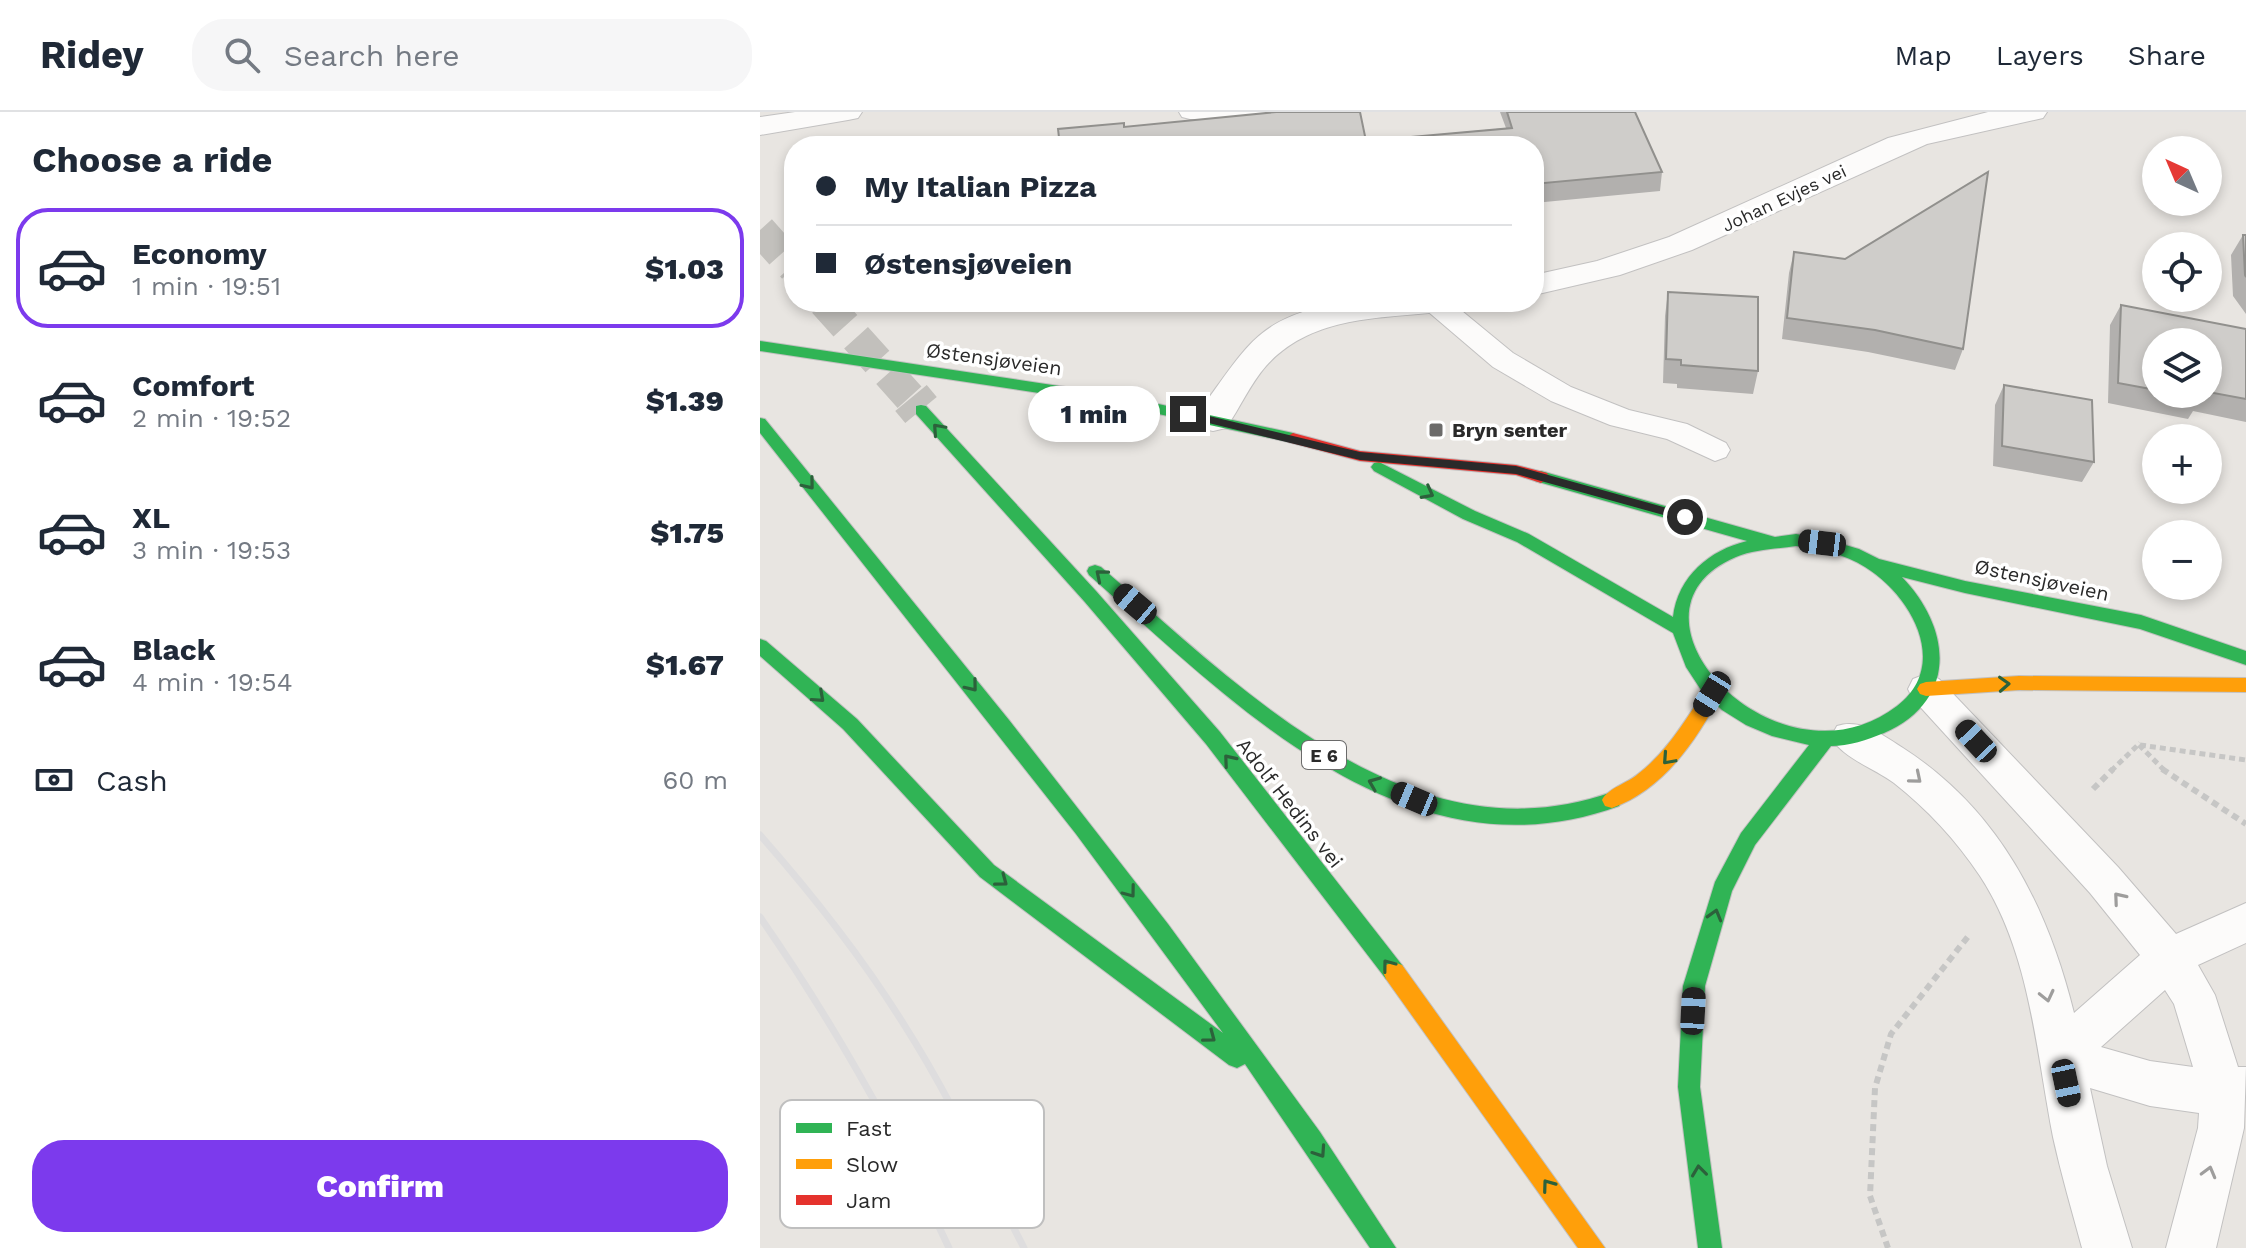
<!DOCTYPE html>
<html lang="en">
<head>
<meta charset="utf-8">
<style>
  :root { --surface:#fff; --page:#f6f6f7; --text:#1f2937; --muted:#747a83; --line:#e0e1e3; --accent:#7c3aed }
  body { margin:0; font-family:"Work Sans",sans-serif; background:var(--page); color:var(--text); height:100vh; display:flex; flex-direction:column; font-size:30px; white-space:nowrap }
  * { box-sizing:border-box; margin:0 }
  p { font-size:26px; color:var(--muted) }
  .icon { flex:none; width:44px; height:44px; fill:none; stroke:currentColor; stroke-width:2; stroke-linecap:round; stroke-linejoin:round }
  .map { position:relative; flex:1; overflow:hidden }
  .side { display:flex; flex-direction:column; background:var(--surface); width:760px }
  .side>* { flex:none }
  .hud { position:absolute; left:24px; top:24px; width:760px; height:176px; border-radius:32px; box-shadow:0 4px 12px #0003; display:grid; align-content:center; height:176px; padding:0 32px; background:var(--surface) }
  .needle { width:52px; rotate:316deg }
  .controls { position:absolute; left:1382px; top:24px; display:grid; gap:16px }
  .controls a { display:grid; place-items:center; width:80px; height:80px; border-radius:50%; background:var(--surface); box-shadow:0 4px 12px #0003; font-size:40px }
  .end { position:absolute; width:36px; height:36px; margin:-18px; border:10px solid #2a2a2a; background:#fff; box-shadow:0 0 0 4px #fff }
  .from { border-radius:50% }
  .bubble { position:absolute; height:56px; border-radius:28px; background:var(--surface); box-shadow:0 4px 12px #0003; font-size:26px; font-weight:800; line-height:56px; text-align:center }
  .car { position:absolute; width:24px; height:48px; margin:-24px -12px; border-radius:10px; box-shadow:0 0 6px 2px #0007; background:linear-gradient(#222 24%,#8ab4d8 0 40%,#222 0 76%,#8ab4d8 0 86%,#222 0) }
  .hud b { display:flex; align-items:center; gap:28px; height:76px; font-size:30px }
  .hud b+b { border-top:2px solid var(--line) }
  .hud i { width:20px; height:20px; background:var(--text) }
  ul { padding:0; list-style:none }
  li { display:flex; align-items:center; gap:24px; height:120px; margin:0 16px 12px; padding:0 16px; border:4px solid transparent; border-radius:32px }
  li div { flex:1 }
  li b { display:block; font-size:30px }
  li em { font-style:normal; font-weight:800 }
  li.on { border-color:var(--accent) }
  li>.icon { width:72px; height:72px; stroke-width:1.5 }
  h2 { padding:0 32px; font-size:36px; line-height:96px }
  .pay { display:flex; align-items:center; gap:20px; height:88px; padding:0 32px; font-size:30px }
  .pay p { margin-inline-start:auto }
  .action { display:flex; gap:16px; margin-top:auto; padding:16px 32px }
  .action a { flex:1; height:92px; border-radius:32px; background:var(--accent); color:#fff; font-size:32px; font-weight:800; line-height:92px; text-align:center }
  header { display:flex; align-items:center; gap:48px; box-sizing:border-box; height:112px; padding:0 40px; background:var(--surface); border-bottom:2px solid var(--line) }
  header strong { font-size:38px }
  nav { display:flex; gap:44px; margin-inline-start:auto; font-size:28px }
  .search { width:560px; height:72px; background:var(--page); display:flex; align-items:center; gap:20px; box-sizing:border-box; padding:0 28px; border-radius:32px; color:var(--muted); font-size:30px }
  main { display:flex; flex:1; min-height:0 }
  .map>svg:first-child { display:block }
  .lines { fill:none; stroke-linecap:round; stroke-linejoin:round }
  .highway-tunnel-far1 { stroke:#c2c0bc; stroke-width:32; stroke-dasharray:32 16; stroke-linecap:butt }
  .highway-tunnel { stroke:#c2c0bc; stroke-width:41; stroke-dasharray:41 20; stroke-linecap:butt }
  .lane-casing { stroke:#c2c1c1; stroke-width:2 }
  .street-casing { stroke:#c2c1c1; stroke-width:2 }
  .fast-casing { stroke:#c2c1c1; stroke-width:2 }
  .slow-casing { stroke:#c2c1c1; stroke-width:2 }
  .jam-casing { stroke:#c2c1c1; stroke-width:2 }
  .path-far1 { stroke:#c6c6c5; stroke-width:5; stroke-dasharray:6 4; stroke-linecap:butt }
  .path { stroke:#c6c6c5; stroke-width:6; stroke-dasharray:7 5; stroke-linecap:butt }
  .lane { fill:#fcfbfa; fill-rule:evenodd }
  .street { fill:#fcfbfa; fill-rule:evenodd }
  .fast { fill:#30b455; fill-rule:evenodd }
  .slow { fill:#ff9f0a; fill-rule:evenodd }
  .jam { fill:#e5322d; fill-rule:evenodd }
  .rail { stroke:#deddde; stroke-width:7 }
  .wall { fill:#b2b0ae; fill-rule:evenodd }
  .building { fill:#cfcdca; stroke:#91908d; stroke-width:2 }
  .oneway { stroke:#2c613b }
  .oneway2 { stroke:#9e9d9c }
  .route { fill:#2a2a2a }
  .poi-dot { fill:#6c6b6a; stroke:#fff; stroke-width:3 }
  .labels { text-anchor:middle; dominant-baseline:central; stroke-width:7; stroke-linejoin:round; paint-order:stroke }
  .far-street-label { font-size:18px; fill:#2a2a2a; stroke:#fff }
  .shield { fill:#fff; stroke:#6a6a6a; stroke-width:2 }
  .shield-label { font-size:18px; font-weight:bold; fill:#2a2a2a }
  .street-label { font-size:20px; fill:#2a2a2a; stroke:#fff }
  .poi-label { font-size:20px; font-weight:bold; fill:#2a2a2a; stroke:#fff; text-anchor:start }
  .key { fill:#fff; stroke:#bfbfbf; stroke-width:2 }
  .key-label { font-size:22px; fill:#2a2a2a }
</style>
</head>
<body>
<header>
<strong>Ridey</strong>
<div class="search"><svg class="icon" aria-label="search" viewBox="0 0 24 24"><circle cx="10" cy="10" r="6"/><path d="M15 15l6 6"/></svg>Search here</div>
<nav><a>Map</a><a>Layers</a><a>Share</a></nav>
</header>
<main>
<section class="side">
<h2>Choose a ride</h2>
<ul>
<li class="on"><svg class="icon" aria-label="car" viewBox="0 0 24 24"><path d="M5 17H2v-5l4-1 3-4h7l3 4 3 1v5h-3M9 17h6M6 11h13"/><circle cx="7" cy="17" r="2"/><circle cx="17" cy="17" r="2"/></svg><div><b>Economy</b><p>1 min · 19:51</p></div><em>$1.03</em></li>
<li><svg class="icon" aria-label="car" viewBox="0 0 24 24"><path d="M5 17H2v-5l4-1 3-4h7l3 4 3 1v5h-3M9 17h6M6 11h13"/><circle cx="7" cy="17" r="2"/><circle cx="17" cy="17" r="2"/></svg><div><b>Comfort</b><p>2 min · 19:52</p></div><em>$1.39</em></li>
<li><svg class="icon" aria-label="car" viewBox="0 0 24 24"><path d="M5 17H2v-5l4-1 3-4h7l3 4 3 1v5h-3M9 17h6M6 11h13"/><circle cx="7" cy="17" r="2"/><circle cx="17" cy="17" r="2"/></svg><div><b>XL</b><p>3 min · 19:53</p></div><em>$1.75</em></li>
<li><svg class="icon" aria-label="car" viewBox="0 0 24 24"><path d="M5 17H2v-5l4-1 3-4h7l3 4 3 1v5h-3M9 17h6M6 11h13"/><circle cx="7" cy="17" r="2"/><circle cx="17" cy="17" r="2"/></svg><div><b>Black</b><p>4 min · 19:54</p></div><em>$1.67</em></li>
</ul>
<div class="pay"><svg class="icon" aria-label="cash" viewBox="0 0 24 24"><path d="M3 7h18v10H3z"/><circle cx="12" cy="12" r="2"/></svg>Cash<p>60 m</p></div>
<div class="action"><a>Confirm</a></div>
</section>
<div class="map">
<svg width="1486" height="1136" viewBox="0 0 1486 1136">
  <rect width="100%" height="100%" fill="#e8e5e1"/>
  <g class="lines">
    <path class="highway-tunnel-far1" d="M 0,118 L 34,156
      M 64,190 L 152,288"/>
    <path class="highway-tunnel" d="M 151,286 L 161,298"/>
    <defs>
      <path id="lane" d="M 419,0 L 505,0 L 508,4 L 504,9 L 496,11 L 430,7 L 422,5 Z
        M 662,190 L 691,190 L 753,241 L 811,275 L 869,298 L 927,312 L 966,331 L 970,338 L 966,345 L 955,349 L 907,327 L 850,313 L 791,289 L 733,255 L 665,197 Z
        M 1166,562 L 1179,567 L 1358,755 L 1416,822 L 1486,791 L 1486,831 L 1438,853 L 1455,883 L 1478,955 L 1486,955 L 1484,1016 L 1456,1136 L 1406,1136 L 1438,1016 L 1439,1001 L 1390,994 L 1330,976 L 1347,1054 L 1372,1136 L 1322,1136 C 1312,1099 1301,1062 1293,1025 C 1276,938 1270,840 1220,764 C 1196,728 1167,697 1134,671 C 1114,656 1082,646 1071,625 L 1077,614 C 1100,606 1123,623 1143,636 C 1239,698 1287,793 1314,901 L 1380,843 L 1330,781 L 1153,587 L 1148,577 L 1153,567 ZM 1405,878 L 1414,892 L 1433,955 L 1390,949 L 1341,935 Z"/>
      <path id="street" d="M 35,0 L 102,0 L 98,6 L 88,8 L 0,23 L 0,5 Z
        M 1228,0 L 1287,0 L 1283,6 L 1167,32 L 932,138 L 860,163 L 774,183 L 774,163 L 837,149 L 909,125 L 1128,26 Z
        M 584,190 L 695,190 L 690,197 L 678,200 C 617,207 551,204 506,254 C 490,272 480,296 466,316 L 453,319 L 440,316 L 435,307 L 440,298 C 488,233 497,205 584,190 Z"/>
      <path id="fast" d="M 0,229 L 352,282 L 533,321 L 541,326 L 533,331 L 352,292 L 0,239 Z
        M 161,293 L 166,294 L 336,479 L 460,620 L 642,853 L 645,860 L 642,867 L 634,870 L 626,867 L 446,632 L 324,489 L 156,302 L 156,294 Z
        M 0,306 L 5,307 L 249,608 L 408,812 L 560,1020 L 636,1136 L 610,1136 L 485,952 L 477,956 L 469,953 L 220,765 L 83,617 L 0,544 L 0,527 L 6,529 L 97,607 L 234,753 L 463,921 L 316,722 L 0,321 Z
        M 619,350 L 715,399 L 769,422 L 913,505 C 918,464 950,438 987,429 L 775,369 L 773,365 L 775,361 L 781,359 L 1015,425 L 1036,422 L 1065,427 L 1099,437 L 1119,447 L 1205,469 L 1381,503 L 1486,539 L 1486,553 L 1380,517 L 1205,481 L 1142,465 C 1192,517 1198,589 1124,621 C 1107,628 1089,634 1071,634 L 995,733 L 972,779 L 945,874 L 940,975 L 962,1136 L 938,1136 L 918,975 L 923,874 L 955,770 L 981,721 L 1049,633 L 1012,624 L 986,613 L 962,598 L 941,578 L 926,555 L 913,521 L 757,430 L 703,407 L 614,359 L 611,355 L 614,351 ZM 1036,434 C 1060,437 1085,442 1105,455 C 1151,483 1191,553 1137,594 C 1018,685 844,501 976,445 C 995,437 1017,437 1036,434 Z
        M 335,453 L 341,455 C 479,574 650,752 852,680 L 859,682 L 862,688 L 859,694 C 647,772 473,591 329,463 L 327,459 L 329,455 Z"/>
      <path id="slow" d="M 1259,564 L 1486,566 L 1486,580 L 1259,578 L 1166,584 L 1160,582 L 1157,577 L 1160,572 L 1166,570 Z
        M 952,575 L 958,577 L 961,582 C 937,628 903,678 852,696 L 845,694 L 842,688 C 848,676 868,671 878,662 C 907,640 926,607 946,577 Z
        M 634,850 L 642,853 L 845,1136 L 818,1136 L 626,867 L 623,860 L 626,853 Z"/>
      <path id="jam" d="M 533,321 L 600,339 L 756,353 L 787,361 L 789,365 L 781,371 L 756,363 L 600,349 L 528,330 L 525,326 Z"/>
    </defs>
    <use href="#lane" class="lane-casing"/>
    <use href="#street" class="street-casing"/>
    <use href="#fast" class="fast-casing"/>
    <use href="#slow" class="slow-casing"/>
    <use href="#jam" class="jam-casing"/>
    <path class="path-far1" d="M 1379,633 L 1405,659
      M 1380,633 L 1486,648
      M 1351,659 L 1380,631"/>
    <path class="path" d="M 1402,657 L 1486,712
      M 1333,677 L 1353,657
      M 1128,1136 L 1110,1084 L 1115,976 L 1131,922 L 1210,822"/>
    <use href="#lane" class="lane"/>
    <use href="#street" class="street"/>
    <use href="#fast" class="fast"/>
    <use href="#slow" class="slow"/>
    <use href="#jam" class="jam"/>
    <path class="rail" d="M 0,723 C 52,782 101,844 143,911 C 189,983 225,1060 264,1136
      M 0,805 C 73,910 135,1020 189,1136"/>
  </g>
  <path class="wall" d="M 740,0 L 875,0 L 902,60 L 900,79 L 774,91 L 774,34 L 300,34 L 365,15 L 606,29 L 746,16 Z
    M 1483,123 L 1486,123 L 1486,202 L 1473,184 L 1471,143 Z
    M 1034,140 L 1203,237 L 1195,258 L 1108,240 L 1022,227 L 1029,161 Z
    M 908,180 L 998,259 L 993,282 L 917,276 L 917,272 L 903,271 L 905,204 Z
    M 1361,193 L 1486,217 L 1486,310 L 1433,299 L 1428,307 L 1348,291 L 1350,213 ZM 1396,230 L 1448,230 L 1448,282 L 1396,282 Z
    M 1244,273 L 1334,350 L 1322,370 L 1233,354 L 1235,293 Z"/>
  <path class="building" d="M 516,0 L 600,0 L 606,29 L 752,16 L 747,0 L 875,0 L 902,60 L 774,72 L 774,34 L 300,34 L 298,17 L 364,11 L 364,15 Z
    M 1228,60 L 1203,237 L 1115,218 L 1027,206 L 1034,140 L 1085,147 Z
    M 1483,123 L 1486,123 L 1486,165 L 1485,163 Z
    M 908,180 L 998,185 L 998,259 L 921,253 L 921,248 L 906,247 Z
    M 1361,193 L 1486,217 L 1486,287 L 1448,280 L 1448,230 L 1396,230 L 1396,278 L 1358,271 Z
    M 1244,273 L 1332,288 L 1334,350 L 1242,334 Z
    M 1414,282 L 1440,282 L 1440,287 Z"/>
  <defs><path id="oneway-chevron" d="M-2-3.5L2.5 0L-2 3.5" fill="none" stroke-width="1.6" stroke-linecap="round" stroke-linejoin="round" transform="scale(2)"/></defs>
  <g class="oneway">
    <use href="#oneway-chevron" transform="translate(178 317) rotate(-132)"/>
    <use href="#oneway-chevron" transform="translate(49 372) rotate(51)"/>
    <use href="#oneway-chevron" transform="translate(668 381) rotate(28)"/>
    <use href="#oneway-chevron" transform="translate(341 463) rotate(-140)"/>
    <use href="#oneway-chevron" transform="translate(1244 572) rotate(-3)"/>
    <use href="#oneway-chevron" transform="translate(212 574) rotate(51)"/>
    <use href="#oneway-chevron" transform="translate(59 585) rotate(42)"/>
    <use href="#oneway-chevron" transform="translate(908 647) rotate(132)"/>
    <use href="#oneway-chevron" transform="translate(469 648) rotate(-130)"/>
    <use href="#oneway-chevron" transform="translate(614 671) rotate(-158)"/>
    <use href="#oneway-chevron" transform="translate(242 769) rotate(37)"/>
    <use href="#oneway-chevron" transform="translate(370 780) rotate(53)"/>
    <use href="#oneway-chevron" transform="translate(955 803) rotate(-74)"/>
    <use href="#oneway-chevron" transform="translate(628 853) rotate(-127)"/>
    <use href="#oneway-chevron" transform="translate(450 925) rotate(37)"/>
    <use href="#oneway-chevron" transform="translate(560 1040) rotate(56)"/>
    <use href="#oneway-chevron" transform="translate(939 1059) rotate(-97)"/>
    <use href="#oneway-chevron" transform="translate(788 1073) rotate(-126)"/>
  </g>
  <g class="oneway2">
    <use href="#oneway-chevron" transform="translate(1156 666) rotate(40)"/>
    <use href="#oneway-chevron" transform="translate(1359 786) rotate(-130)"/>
    <use href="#oneway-chevron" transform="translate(1287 884) rotate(77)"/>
    <use href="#oneway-chevron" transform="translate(1449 1060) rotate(-75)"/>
  </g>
  <path class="route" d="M 428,299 L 600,340 L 756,354 L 925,401 L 931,405 L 925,409 L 756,362 L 600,348 L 424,305 L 422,302 Z"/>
  <rect class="poi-dot" x="668" y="310" width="16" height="16" rx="4"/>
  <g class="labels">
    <g class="far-street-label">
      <text transform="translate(1024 86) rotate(-25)">Johan Evjes vei</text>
    </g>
    <rect class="shield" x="542" y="629" width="44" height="28" rx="6"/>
    <g class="shield-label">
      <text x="564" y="643">E 6</text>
    </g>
    <g class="street-label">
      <text transform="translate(234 247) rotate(8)">Østensjøveien</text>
      <text transform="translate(1282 468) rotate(12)">Østensjøveien</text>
      <text transform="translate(530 691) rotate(52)">Adolf Hedins vei</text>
    </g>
    <g class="poi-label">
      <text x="692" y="318">Bryn senter</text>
    </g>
  </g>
  <rect x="20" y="988" width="264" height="128" rx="12" class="key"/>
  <rect x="36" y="1011" width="36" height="10" fill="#30b455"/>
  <rect x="36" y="1047" width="36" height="10" fill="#ff9f0a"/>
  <rect x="36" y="1083" width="36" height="10" fill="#e5322d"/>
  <g class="key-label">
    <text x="86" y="1024">Fast</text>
    <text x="86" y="1060">Slow</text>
    <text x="86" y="1096">Jam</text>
  </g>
</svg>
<div class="controls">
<a><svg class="needle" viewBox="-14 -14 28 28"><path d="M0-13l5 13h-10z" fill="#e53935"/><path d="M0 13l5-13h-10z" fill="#747a83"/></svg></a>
<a><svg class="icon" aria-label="locate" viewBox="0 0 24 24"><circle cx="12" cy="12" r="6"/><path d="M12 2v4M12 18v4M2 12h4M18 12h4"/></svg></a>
<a><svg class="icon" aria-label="layers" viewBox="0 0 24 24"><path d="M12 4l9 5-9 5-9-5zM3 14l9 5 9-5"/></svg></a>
<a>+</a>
<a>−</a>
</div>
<i class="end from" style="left:925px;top:405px"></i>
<i class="end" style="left:428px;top:302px"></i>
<div class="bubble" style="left:268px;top:274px;width:132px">1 min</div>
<i class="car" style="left:1062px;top:431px;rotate:277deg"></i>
<i class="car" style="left:375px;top:492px;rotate:310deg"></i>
<i class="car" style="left:952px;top:582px;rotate:212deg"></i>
<i class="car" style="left:1216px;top:629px;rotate:317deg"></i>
<i class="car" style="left:654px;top:687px;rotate:293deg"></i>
<i class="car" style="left:933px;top:899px;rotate:3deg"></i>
<i class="car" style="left:1306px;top:971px;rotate:168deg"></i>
<div class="hud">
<b><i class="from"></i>My Italian Pizza</b>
<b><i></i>Østensjøveien</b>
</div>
</div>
</main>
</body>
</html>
